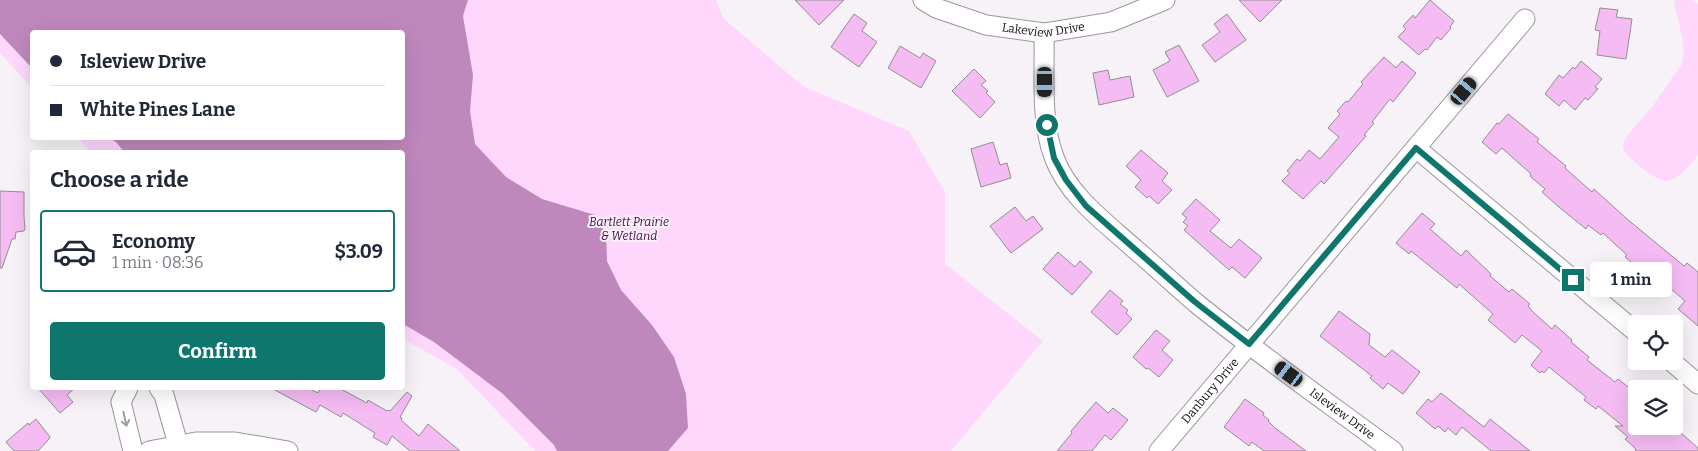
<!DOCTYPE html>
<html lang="en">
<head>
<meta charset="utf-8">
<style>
  :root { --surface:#fff; --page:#f6f6f7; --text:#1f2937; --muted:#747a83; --line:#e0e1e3; --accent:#0f766e }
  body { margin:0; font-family:Bitter,serif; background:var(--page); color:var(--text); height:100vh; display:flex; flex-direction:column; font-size:19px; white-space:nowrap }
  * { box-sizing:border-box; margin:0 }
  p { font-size:16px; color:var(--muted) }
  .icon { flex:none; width:28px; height:28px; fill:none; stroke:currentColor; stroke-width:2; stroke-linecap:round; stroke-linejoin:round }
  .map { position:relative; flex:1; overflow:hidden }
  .details { position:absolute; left:30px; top:150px; width:375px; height:240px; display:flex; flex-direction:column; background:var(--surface); border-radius:5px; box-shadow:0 5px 20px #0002 }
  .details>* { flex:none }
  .top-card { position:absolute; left:30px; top:30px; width:375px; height:110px; border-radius:5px; box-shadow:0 5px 20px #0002; display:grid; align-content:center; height:110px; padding:0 20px; background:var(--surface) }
  .buttons { position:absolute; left:1628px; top:315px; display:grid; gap:10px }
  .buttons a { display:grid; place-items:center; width:55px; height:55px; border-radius:5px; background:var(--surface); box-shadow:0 5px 20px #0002; font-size:25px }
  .end { position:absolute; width:22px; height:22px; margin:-11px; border:6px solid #0f766e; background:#fff; box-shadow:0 0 0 2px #fff }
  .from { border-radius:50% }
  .bubble { position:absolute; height:35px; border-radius:5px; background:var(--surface); box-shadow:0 5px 20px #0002; font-size:16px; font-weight:700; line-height:35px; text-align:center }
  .car { position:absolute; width:15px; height:30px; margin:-15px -8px; border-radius:6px; box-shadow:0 0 4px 1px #0007; background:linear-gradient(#222 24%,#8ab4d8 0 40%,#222 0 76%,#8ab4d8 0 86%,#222 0) }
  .top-card b { display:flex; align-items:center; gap:18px; height:48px; font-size:19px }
  .top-card b+b { border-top:1px solid var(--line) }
  .top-card i { width:12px; height:12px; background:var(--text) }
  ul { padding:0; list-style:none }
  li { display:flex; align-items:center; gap:15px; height:82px; margin:0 10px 8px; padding:0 10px; border:2px solid var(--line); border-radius:5px }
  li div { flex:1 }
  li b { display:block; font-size:19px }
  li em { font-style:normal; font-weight:700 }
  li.on { border-color:var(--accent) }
  li>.icon { width:45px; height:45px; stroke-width:1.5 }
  h2 { padding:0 20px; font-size:22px; line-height:60px }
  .button { display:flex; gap:10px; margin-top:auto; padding:10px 20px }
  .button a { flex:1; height:58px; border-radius:5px; background:var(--accent); color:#fff; font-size:20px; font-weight:700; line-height:58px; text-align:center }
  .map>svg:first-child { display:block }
  .green { fill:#ffd7fd }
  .water { fill:#bf88bd }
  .building { fill:#f5bbf3; stroke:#938e93 }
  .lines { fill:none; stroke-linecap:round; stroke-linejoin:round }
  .street-casing { stroke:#9b969b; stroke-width:21 }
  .street { stroke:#fff; stroke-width:19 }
  .oneway { stroke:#a09fa0 }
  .route { stroke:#0f766e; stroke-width:6 }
  .labels { text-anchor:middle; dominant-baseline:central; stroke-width:4; stroke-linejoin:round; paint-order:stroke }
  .street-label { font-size:12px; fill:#110f11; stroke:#f7f2f7 }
  .park-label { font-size:12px; font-style:italic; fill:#4c074d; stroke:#f7f2f7 }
</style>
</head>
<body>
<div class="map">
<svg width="1698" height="451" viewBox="0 0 1698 451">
  <rect width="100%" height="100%" fill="#f7f2f7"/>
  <path class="green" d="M 0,0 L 716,0 L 724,19 L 803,86 L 909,131 L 945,192 L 945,264 L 1043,341 L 951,451 L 535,451 L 457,369 L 403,339 L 402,152 L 90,152 L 79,138 L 402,138 L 402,32 L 32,32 L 32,88 L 0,53 Z
    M 1674,0 L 1692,0 L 1698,4 L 1698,155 C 1691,164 1679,180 1666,181 C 1658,182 1623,156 1623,147 C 1623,136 1647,114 1654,104 C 1661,95 1667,85 1673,76 C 1676,72 1681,68 1682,63 C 1688,46 1676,18 1674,0 Z"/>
  <path class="water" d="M 0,0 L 468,0 L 463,16 L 473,75 L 470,111 L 475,144 L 506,177 L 542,199 L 595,215 L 606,234 L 607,261 L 621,290 L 652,325 L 674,357 L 686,394 L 688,428 L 668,451 L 557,451 L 554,445 L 503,394 L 434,342 L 403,324 L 402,152 L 124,152 L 117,143 L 110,138 L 402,138 L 402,32 L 32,32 L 32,68 L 0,34 Z"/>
  <path class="building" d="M 795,0 L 844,0 L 819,25 Z
    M 1239,0 L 1282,0 L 1260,22 Z
    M 1430,0 L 1454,21 L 1450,27 L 1451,28 L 1441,40 L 1437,37 L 1427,50 L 1425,49 L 1419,55 L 1398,37 L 1406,29 L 1403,26 L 1413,15 L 1415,18 Z
    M 1600,8 L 1618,10 L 1616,17 L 1632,19 L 1626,59 L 1597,55 L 1600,31 L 1595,30 Z
    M 854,14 L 867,23 L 862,31 L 877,42 L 859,67 L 831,47 Z
    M 1227,14 L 1246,40 L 1215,62 L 1202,45 L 1220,32 L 1214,24 Z
    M 1179,45 L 1199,81 L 1167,97 L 1153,70 L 1170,61 L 1165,52 Z
    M 900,46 L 920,58 L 923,53 L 936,61 L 921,88 L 888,68 Z
    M 1384,57 L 1396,68 L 1402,61 L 1416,73 L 1393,102 L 1390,99 L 1372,122 L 1374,123 L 1364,135 L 1366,136 L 1324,184 L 1321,181 L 1303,199 L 1282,181 L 1290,173 L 1287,171 L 1297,159 L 1300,161 L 1309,150 L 1320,159 L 1339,137 L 1328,128 L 1340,114 L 1337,111 L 1346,101 L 1348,102 L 1363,84 L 1361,82 Z
    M 1581,61 L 1602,79 L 1595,87 L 1598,89 L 1588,100 L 1585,98 L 1575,110 L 1564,100 L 1559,106 L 1545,94 L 1559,75 L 1563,78 L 1573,67 L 1575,69 Z
    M 974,69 L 986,81 L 981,85 L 988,91 L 986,93 L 995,102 L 980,118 L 952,91 Z
    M 1108,70 L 1110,80 L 1130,76 L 1134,97 L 1099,105 L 1093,73 Z
    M 1508,114 L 1539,139 L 1537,142 L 1566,166 L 1565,168 L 1592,192 L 1594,189 L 1627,219 L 1684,266 L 1687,263 L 1698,272 L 1698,326 L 1678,309 L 1685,301 L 1656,276 L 1649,284 L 1634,271 L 1637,267 L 1625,257 L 1627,255 L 1603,233 L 1601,235 L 1588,225 L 1586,229 L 1559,207 L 1542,192 L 1545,189 L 1531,177 L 1530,173 L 1502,148 L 1496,154 L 1482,142 L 1497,123 L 1499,124 Z
    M 993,142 L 1000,165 L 1007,163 L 1011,178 L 981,187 L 971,149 Z
    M 1141,150 L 1168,173 L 1162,181 L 1172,190 L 1158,204 L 1149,196 L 1147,198 L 1135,187 L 1141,180 L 1126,166 Z
    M 0,191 L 24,192 L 24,216 L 25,229 L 24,231 L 16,232 L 15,239 L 12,239 L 2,268 L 0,268 Z
    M 1196,199 L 1220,220 L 1210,231 L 1231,248 L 1239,239 L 1262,258 L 1245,278 L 1232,267 L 1229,270 L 1184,230 L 1188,226 L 1183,222 L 1187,218 L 1182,214 Z
    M 1015,207 L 1026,221 L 1033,216 L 1043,229 L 1011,253 L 990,226 Z
    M 1422,213 L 1435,224 L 1430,229 L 1461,256 L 1466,250 L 1491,274 L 1490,276 L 1509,292 L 1512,289 L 1530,304 L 1528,306 L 1533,312 L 1552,329 L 1555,325 L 1572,340 L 1571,342 L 1589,357 L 1587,360 L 1615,382 L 1618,379 L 1636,393 L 1636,426 L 1673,426 L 1698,448 L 1698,451 L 1636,451 L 1635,448 L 1625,439 L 1628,437 L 1615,426 L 1623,426 L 1598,406 L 1596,409 L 1584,400 L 1586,397 L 1549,367 L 1544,373 L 1542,371 L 1540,373 L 1531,365 L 1542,351 L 1522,335 L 1515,343 L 1488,320 L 1493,314 L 1459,284 L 1457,288 L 1411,251 L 1409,254 L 1396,243 Z
    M 1058,252 L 1075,267 L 1080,261 L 1092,272 L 1072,295 L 1043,269 Z
    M 1110,290 L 1123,301 L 1120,304 L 1128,310 L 1126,313 L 1132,319 L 1117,335 L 1091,312 Z
    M 1339,311 L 1370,334 L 1369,345 L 1385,357 L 1392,350 L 1420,372 L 1403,394 L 1388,383 L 1383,389 L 1370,378 L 1372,376 L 1320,336 Z
    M 1156,330 L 1170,341 L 1162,350 L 1173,360 L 1159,377 L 1148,368 L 1146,369 L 1133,357 Z
    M 38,388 L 75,388 L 67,395 L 73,402 L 60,413 Z
    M 271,388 L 308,388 L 318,393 L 321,388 L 339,388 L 367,403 L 368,400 L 387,411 L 388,410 L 390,411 L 407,392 L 412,396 L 400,417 L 402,418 L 401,420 L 419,436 L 428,424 L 460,451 L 410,451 L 392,436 L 387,445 L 373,437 L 375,433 L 343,413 L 341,417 L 320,405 L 316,412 Z
    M 1441,393 L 1484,427 L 1490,419 L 1530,451 L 1491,451 L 1462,427 L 1456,435 L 1448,428 L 1445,432 L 1438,426 L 1435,429 L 1416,413 L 1428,399 L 1432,402 Z
    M 1245,399 L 1264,413 L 1263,415 L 1269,420 L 1268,421 L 1275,428 L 1306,451 L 1264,451 L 1252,442 L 1249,446 L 1224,427 Z
    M 1096,402 L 1108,413 L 1113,408 L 1128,420 L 1111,440 L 1105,435 L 1092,451 L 1057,451 L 1072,433 L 1071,431 Z
    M 36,419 L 50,437 L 49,439 L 38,451 L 14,451 L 6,442 L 28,423 L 29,425 Z"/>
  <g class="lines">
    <defs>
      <g id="street">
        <path id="s1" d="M 923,0 L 936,8 L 986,25 L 1044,33 L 1111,22 L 1165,0"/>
        <path id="s2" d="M 1044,33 C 1045,72 1040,120 1054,157 C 1068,196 1106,223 1136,250 C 1156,267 1176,286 1196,303 C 1260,355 1327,402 1393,451"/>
        <path d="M 1416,148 L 1636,332"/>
        <path d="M 1671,361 L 1698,384"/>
        <path d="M 128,388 L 121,402 L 133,451"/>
        <path d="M 159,388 L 164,395 L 178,444"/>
        <path d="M 149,451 L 196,442 L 235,442 L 288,451"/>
        <path id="s3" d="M 1159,451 L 1525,19"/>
      </g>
    </defs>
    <use href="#street" class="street-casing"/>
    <use href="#street" class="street"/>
  </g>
  <defs><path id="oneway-shaft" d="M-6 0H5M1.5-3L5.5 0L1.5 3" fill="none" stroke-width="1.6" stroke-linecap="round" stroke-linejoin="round" transform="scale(1.25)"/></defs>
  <use class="oneway" href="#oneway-shaft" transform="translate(125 419) rotate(77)"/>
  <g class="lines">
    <path class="route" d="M 1047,125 L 1054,158 L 1066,180 L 1086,206 L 1195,302 L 1249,344 L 1416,148 L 1573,280"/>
  </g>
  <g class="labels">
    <g class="street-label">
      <text stroke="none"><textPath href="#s1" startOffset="126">Lakeview Drive</textPath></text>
      <text stroke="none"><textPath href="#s3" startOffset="79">Danbury Drive</textPath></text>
      <text stroke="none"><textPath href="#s2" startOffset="514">Isleview Drive</textPath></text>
    </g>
    <g class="park-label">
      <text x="629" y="222">Bartlett Prairie<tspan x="629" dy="14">&amp; Wetland</tspan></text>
    </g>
  </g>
</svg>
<div class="buttons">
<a><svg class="icon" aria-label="locate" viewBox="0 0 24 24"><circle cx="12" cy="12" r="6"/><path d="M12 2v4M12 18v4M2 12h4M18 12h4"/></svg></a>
<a><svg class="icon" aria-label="layers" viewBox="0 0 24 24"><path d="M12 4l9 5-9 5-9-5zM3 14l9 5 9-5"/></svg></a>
</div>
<i class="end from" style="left:1047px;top:125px"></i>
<i class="end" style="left:1573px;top:280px"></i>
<div class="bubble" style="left:1590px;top:262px;width:82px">1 min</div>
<i class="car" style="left:1045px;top:82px;rotate:180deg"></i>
<i class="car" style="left:1464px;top:91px;rotate:40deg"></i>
<i class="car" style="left:1289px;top:374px;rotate:306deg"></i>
<div class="top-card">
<b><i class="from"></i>Isleview Drive</b>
<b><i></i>White Pines Lane</b>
</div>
<section class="details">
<h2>Choose a ride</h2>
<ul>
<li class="on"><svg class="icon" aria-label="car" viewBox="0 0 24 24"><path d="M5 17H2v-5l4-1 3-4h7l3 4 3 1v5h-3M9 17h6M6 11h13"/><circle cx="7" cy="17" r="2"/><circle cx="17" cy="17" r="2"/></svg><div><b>Economy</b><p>1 min · 08:36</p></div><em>$3.09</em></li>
</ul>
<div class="button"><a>Confirm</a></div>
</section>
</div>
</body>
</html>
